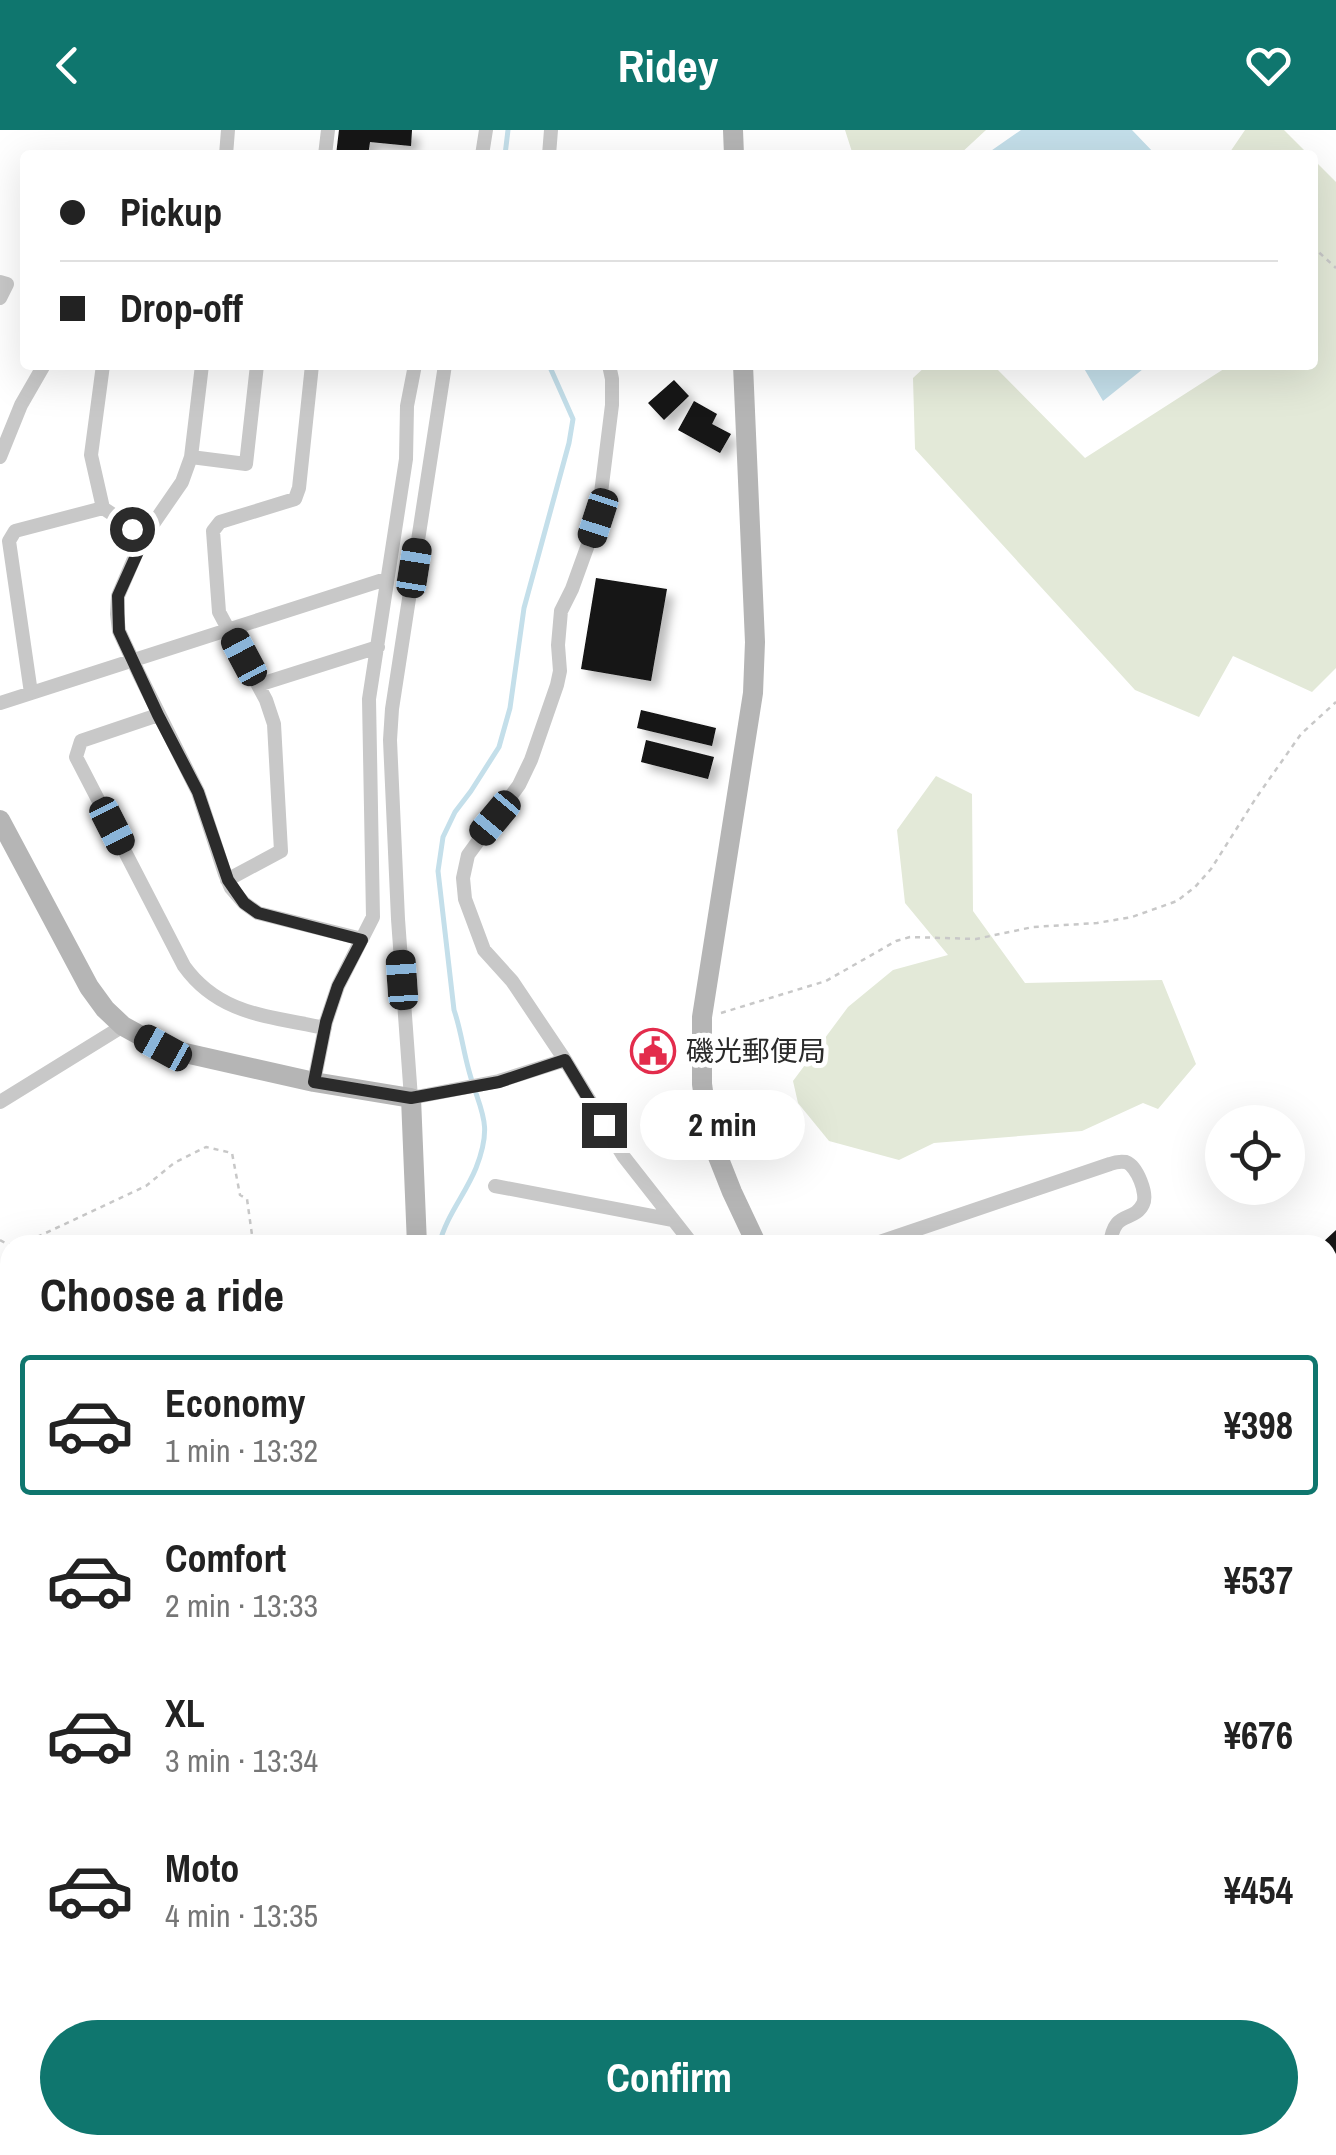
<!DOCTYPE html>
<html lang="en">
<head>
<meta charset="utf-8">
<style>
  :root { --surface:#fff; --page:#f2f2f2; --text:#222; --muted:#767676; --line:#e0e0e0; --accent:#0f766e }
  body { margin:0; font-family:"Archivo Narrow","Noto Sans JP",sans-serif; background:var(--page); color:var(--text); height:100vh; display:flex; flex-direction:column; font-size:38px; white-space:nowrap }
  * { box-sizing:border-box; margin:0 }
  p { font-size:32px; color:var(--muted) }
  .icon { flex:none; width:55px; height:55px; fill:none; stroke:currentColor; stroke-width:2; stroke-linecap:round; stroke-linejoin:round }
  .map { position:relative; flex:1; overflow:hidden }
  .side { position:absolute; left:0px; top:1105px; width:1338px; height:920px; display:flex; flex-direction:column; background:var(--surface); border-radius:30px 30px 0 0; box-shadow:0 10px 40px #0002 }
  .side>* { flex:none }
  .hud { position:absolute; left:20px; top:20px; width:1298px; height:220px; border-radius:10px; box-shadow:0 10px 40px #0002; display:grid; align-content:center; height:220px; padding:0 40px; background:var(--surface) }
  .buttons { position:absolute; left:1205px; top:975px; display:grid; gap:20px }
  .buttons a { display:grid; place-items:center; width:100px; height:100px; border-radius:50%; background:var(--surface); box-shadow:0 10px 40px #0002; font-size:50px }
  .end { position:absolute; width:45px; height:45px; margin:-22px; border:12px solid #2b2b2b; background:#fff; box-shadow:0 0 0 5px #fff }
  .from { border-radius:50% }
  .bubble { position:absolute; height:70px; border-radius:35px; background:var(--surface); box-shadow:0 10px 40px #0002; font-size:32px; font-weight:700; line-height:70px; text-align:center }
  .car { position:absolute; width:30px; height:60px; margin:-30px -15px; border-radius:12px; box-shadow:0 0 8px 2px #0007; background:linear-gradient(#222 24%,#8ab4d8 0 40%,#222 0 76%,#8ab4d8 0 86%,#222 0) }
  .hud b { display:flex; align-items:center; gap:35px; height:95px; font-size:38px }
  .hud b+b { border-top:2px solid var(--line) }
  .hud i { width:25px; height:25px; background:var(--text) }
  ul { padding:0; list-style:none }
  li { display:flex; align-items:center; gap:30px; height:140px; margin:0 20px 15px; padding:0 20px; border:5px solid transparent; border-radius:10px }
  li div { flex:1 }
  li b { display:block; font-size:38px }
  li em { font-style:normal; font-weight:700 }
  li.on { border-color:var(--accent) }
  li>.icon { width:90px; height:90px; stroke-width:1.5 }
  h2 { padding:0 40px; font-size:45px; line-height:120px }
  .action { display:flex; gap:20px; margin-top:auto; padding:20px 40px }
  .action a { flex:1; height:115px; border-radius:60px; background:var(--accent); color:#fff; font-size:40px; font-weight:700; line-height:115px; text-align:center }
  header { display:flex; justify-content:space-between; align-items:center; height:130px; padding:0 40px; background:var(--accent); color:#fff; font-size:45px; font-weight:700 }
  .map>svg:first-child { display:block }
  .green { fill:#e3e9d8 }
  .water { fill:#c4dfea }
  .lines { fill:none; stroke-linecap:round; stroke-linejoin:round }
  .stream { stroke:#c4dfea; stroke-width:5 }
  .building { fill:#121212; filter:url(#shadow) }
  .path { stroke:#c8c8c8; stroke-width:2.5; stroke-dasharray:5 5; stroke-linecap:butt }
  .street { stroke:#c8c8c8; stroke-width:14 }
  .secondary { stroke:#b5b5b5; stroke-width:20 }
  .route { stroke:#2b2b2b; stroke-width:12 }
  .labels { text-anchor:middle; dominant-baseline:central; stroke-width:10; stroke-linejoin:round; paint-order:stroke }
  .poi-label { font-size:28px; fill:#2b2b2b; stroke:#fff; text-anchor:start }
</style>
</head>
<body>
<header><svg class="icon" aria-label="back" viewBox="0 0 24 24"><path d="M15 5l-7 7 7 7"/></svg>Ridey<svg class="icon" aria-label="heart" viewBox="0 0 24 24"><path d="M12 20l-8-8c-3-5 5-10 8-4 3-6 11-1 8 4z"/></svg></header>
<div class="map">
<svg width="1336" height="2025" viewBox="0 0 1336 2025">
  <defs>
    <filter id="shadow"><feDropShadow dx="7" dy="7" stdDeviation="5" flood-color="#0004"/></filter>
  </defs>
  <rect width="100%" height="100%" fill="#fff"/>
  <path class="green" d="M 845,0 L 986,0 L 959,25 L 853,25 Z
    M 1245,0 L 1284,0 L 1309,25 L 1228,25 Z
    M 1313,29 L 1336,52 L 1336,538 L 1312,562 L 1233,526 L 1199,587 L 1135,560 L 915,319 L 913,248 L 927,235 L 993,235 L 1085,328 L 1230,235 L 1312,235 Z
    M 936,646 L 972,664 L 973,781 L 1025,853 L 1162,850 L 1196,934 L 1158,979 L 1143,973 L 1082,1001 L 934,1013 L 899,1030 L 829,1011 L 798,973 L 793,951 L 848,877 L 893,840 L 948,825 L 905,773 L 897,700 Z"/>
  <path class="water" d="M 1021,0 L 1132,0 L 1156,25 L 985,25 Z
    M 1082,235 L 1148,235 L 1103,271 Z"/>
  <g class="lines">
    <path class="stream" d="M 505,25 L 508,0
      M 439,1115 C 446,1086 465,1065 476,1038 C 494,992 480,982 469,941 C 463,920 461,900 454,880 L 438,741 L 443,707 L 455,682 L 471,661 L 499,617 L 510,578 L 524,478 L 569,313 L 573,289 L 549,235
      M 122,2015 L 124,2025"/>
  </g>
  <path class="building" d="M 339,0 L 412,0 L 411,16 L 370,12 L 368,25 L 336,25 Z
    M 674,250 L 689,266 L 664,290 L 648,273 Z
    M 694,271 L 717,284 L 712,294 L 731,304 L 720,323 L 678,300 Z
    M 596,448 L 667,459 L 651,551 L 581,539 Z
    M 641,580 L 716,598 L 712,616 L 637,598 Z
    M 646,610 L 714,627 L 708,649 L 641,632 Z
    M 1336,1100 L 1336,1171 L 1328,1179 L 1328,1115 L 1320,1115 Z"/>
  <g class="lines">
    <path class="path" d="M 1312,116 L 1336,138
      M 721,883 L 826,851 L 896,811 L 910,807 L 976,809 L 1033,797 L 1097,793 L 1132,787 L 1177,771 L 1195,757 L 1211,739 L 1256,668 L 1301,604 L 1336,572
      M 0,1110 L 7,1114 L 20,1115 L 146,1056 L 174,1033 L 206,1017 L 232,1023 L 240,1065 L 247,1069 L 252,1105 L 247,1115
      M 1328,1532 L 1336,1515
      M 395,2025 L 403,2015"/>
    <path class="street" d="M 226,25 L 228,0
      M 325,25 L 328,0
      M 482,25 L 486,0
      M 549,25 L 551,0
      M 0,152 L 7,154 L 0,168
      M 103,235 L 91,325 L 103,378 L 145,406
      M 202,235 L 191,327 L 182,352 L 142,410 L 118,466 L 117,484 L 119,501 L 139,544 L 198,662 L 225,744 L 231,758 L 244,773 L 258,783 L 362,809
      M 445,235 L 392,579 L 390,610 L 398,789 L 411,968 L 499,951 L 565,930
      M 609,235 L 612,249 L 612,275 L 598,387 L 572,459 L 561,481 L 558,515 L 560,541 L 557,555 L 531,630 L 519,655 L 468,725 L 463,748 L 465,769 L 484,820 L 512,851 L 565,930 L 624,1027 L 693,1115
      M 0,327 L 21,275 L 44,235
      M 191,327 L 246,334 L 257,235
      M 258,555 L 378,517
      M 31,563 L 9,411 L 15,401 L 103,378
      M 0,573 L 386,449
      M 158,585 L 81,611 L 76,627 L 184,836 C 219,885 269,886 325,898
      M 227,750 L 281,721 L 274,594 L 266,570 L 219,482 L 213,401 L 220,392 L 295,369 L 299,358 L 312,235
      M 314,952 L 326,892 L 338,856 L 373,787 L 369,569 L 406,329 L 407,276 L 415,235
      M 0,972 L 123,896
      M 495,1056 L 673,1090
      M 871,1115 L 1110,1034 C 1115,1032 1120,1031 1126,1032 C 1137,1036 1148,1064 1143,1074 C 1133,1094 1114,1078 1110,1115
      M 0,1262 L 10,1283
      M 0,1535 L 10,1533
      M 1328,1797 L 1336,1799
      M 1328,1991 L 1336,1986
      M 1248,2015 L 1249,2025
      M 923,2025 L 927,2015
      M 1262,2025 L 1281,2015"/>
    <path class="secondary" d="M 733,0 L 734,25
      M 743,235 L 755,512 L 753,563 L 702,887 L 702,954 L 709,1004 L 732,1062 L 757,1115
      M 0,690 L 89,857 L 105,879 L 123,896 L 163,918 L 314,952 L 411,968 L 417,1115
      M 1328,1601 L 1336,1607
      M 144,2015 L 146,2025
      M 673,2025 L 677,2015"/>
  </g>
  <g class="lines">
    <path class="route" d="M 132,399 L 145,406 L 118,466 L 119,501 L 158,585 L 198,662 L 228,750 L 244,773 L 258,783 L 362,810 L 338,856 L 326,892 L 314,952 L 411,968 L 499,952 L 565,930 L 604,995"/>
  </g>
  <defs>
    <symbol id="civic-ring" viewBox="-11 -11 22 22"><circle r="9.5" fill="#fff" stroke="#e32c4c" stroke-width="1.5"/><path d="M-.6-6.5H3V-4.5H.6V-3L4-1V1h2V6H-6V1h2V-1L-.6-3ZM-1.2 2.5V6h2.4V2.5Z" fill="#e32c4c"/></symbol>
  </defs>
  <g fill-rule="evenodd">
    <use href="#civic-ring" x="628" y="896" width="50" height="50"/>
  </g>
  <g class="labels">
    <g class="poi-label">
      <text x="686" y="921">磯光郵便局</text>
    </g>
  </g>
</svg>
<div class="buttons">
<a><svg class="icon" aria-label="locate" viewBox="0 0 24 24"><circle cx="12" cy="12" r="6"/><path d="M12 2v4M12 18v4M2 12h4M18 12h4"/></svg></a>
</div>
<i class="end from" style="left:132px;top:399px"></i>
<i class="end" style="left:604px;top:995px"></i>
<div class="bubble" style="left:640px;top:960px;width:165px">2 min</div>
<i class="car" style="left:598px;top:388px;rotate:198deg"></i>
<i class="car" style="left:414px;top:438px;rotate:9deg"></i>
<i class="car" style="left:244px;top:527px;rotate:332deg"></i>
<i class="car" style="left:495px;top:688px;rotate:220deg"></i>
<i class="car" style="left:112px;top:696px;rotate:153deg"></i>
<i class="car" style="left:402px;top:850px;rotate:356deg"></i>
<i class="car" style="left:163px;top:918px;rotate:299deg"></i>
<div class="hud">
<b><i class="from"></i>Pickup</b>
<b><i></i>Drop-off</b>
</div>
<section class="side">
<h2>Choose a ride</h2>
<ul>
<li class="on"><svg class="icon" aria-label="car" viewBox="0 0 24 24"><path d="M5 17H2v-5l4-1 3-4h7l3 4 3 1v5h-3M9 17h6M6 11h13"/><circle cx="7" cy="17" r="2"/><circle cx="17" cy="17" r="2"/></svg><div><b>Economy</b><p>1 min · 13:32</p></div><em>¥398</em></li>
<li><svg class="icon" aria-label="car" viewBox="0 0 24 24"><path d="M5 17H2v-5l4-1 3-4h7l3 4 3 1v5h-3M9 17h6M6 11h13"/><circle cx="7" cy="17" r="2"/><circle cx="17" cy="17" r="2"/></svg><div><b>Comfort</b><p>2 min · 13:33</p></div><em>¥537</em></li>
<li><svg class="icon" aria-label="car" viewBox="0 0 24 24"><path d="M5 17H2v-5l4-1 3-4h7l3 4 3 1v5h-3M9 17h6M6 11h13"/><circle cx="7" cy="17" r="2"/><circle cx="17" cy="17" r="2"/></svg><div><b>XL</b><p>3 min · 13:34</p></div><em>¥676</em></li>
<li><svg class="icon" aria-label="car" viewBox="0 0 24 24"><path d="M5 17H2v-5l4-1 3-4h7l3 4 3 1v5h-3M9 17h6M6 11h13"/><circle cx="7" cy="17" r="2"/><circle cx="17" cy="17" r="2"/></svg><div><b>Moto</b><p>4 min · 13:35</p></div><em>¥454</em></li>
</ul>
<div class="action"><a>Confirm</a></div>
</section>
</div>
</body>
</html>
